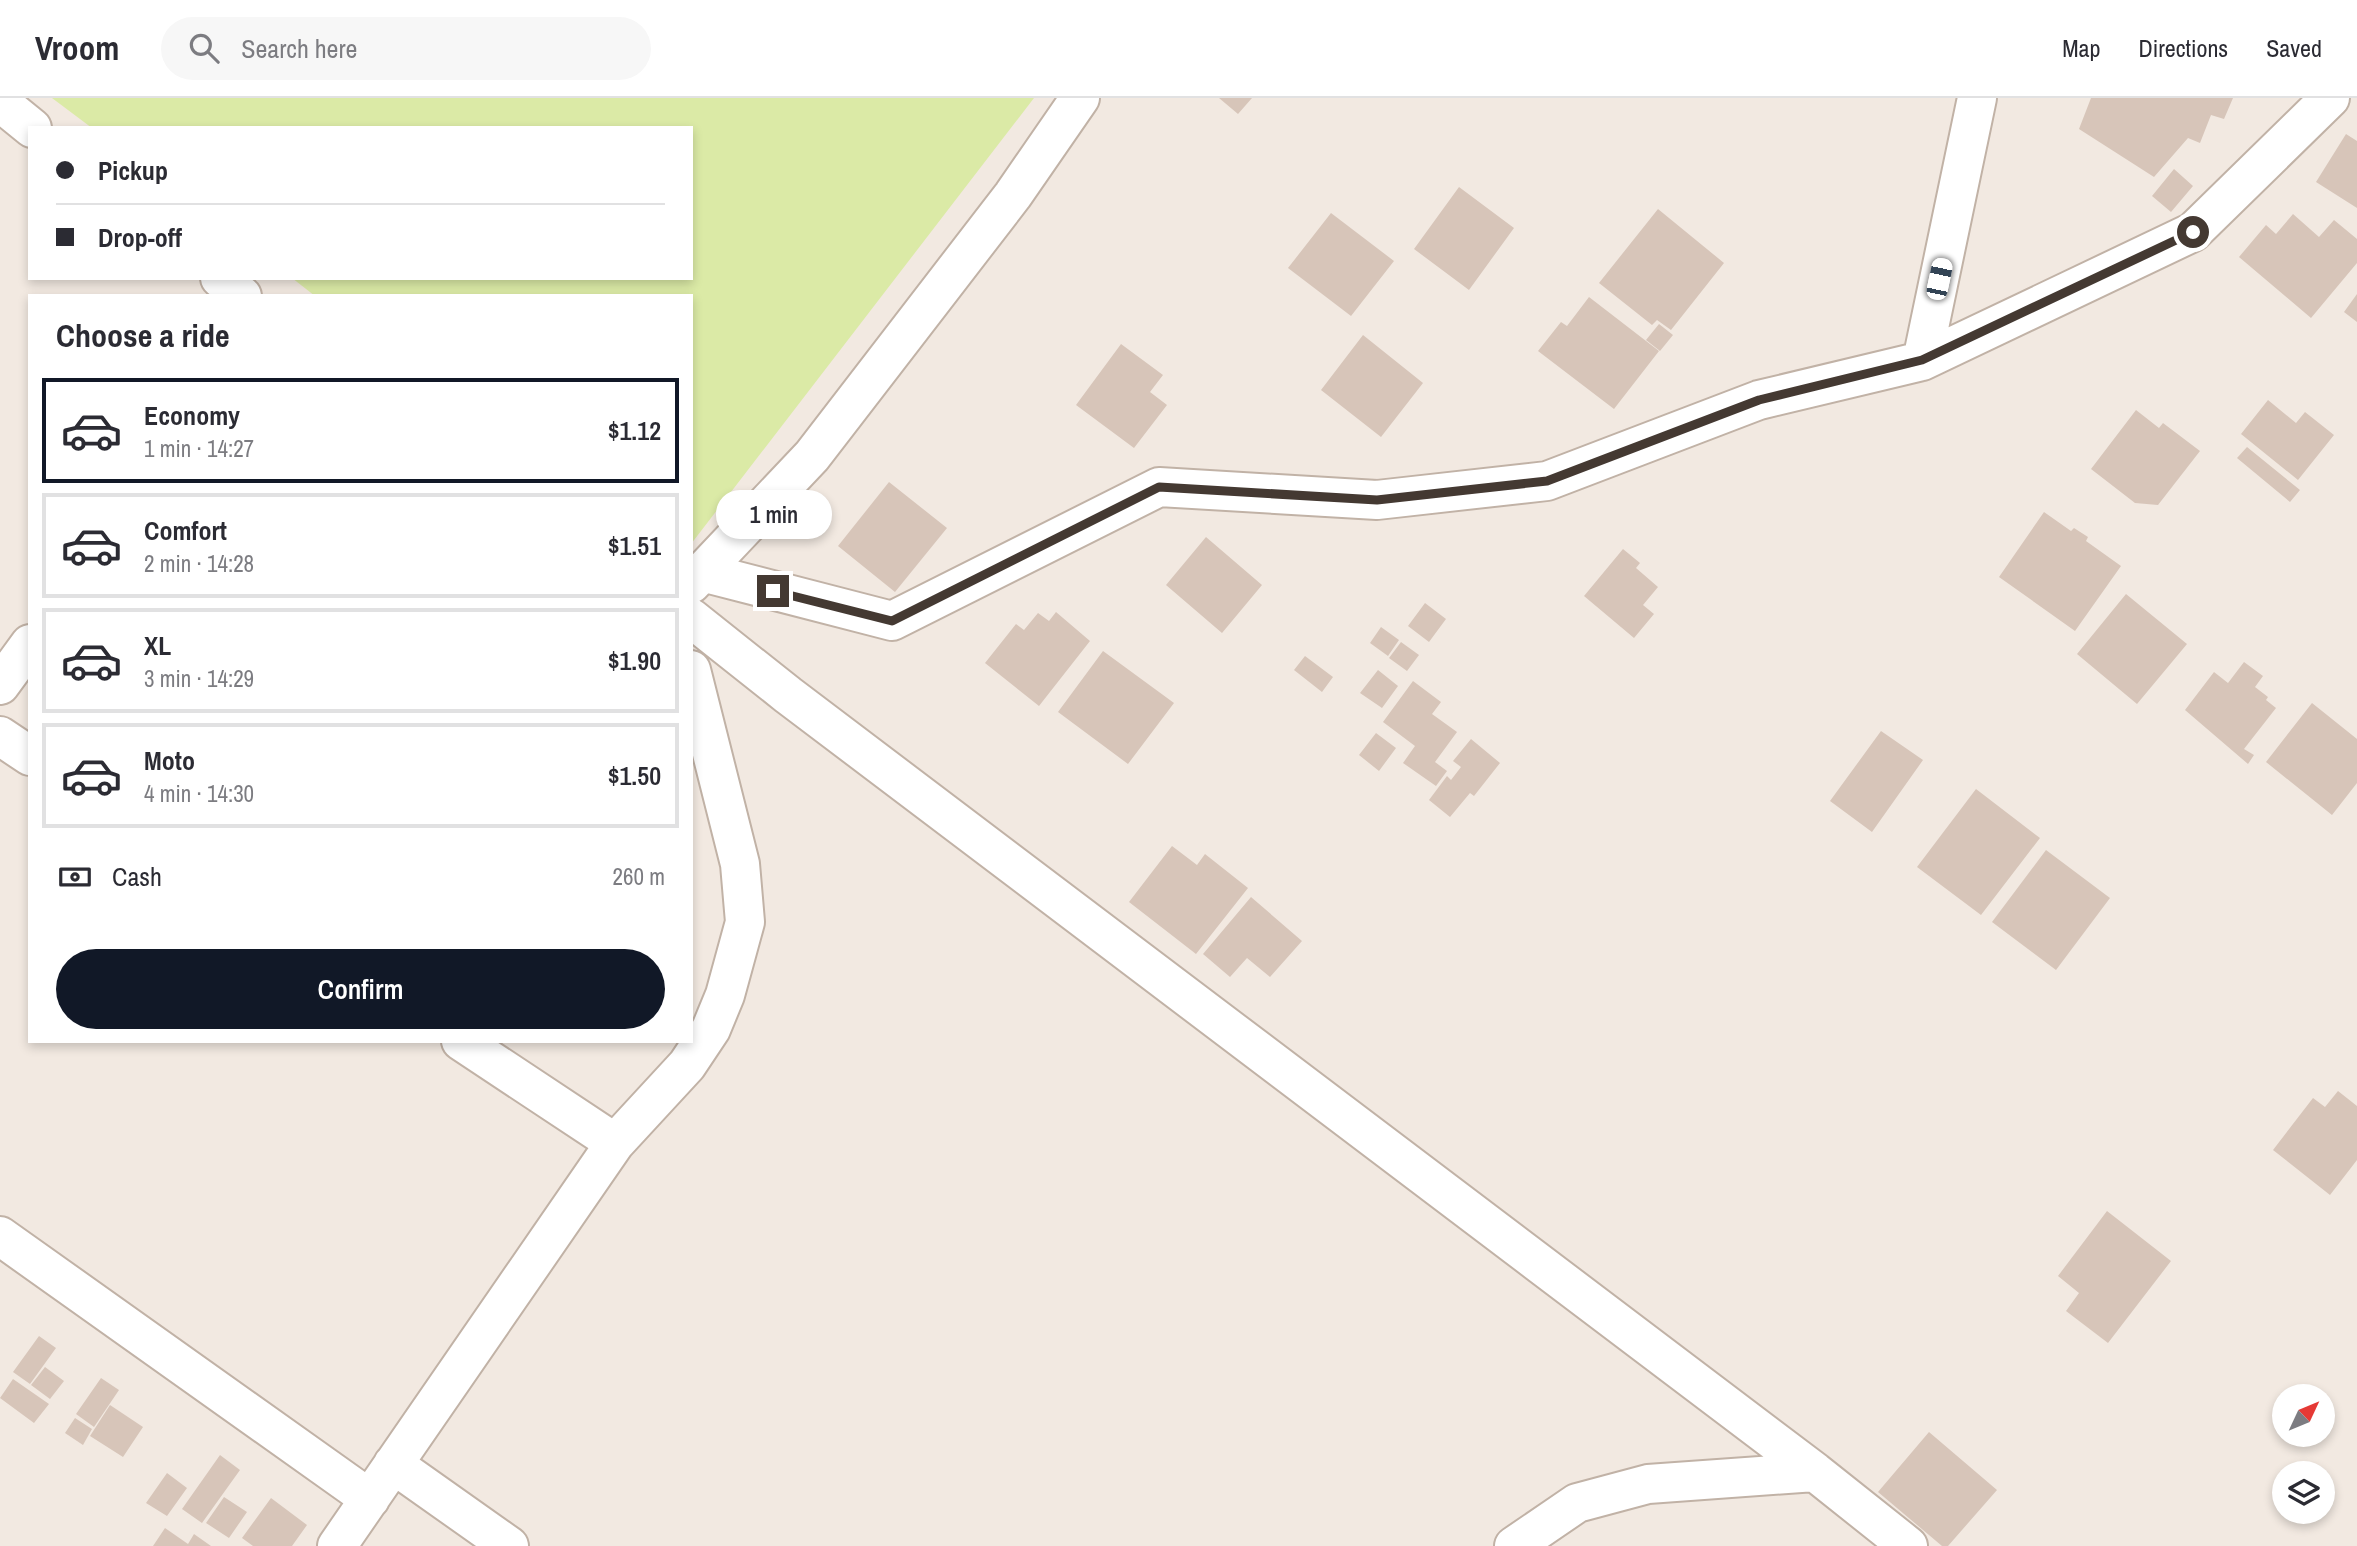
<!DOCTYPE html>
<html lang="en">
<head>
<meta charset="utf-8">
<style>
  :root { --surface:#fff; --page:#f7f7f7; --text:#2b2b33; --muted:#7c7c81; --line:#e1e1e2; --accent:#111827 }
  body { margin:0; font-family:"Archivo Narrow",sans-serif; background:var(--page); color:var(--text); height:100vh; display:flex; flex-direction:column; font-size:26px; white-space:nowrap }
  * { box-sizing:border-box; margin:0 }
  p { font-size:23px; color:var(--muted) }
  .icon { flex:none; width:38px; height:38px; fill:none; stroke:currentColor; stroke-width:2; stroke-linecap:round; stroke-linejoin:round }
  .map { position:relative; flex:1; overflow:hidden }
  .details { position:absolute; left:28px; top:196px; width:665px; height:749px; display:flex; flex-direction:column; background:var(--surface); border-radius:0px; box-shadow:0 4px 10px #0003 }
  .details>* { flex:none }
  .banner { position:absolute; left:28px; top:28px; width:665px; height:154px; border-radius:0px; box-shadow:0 4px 10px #0003; display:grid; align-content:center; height:154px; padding:0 28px; background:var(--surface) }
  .needle { width:46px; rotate:46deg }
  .tools { position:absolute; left:2272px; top:1286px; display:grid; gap:14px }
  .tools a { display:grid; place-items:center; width:63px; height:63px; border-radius:50%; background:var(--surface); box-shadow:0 4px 10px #0003; font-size:35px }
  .end { position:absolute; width:32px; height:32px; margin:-16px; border:9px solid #443932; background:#fff; box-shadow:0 0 0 4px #fff }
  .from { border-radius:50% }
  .bubble { position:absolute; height:49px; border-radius:24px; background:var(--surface); box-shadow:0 4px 10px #0003; font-size:23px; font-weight:600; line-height:49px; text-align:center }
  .car { position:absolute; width:21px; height:42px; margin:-21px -10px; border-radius:9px; box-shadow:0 0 5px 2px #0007; background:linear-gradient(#fff 24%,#345 0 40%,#fff 0 76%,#345 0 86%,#fff 0) }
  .banner b { display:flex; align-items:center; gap:24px; height:66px; font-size:26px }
  .banner b+b { border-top:2px solid var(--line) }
  .banner i { width:18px; height:18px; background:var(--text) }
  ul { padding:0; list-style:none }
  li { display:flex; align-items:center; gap:21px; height:105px; margin:0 14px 10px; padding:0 14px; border:4px solid var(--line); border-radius:0px }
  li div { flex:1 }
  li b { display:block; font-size:26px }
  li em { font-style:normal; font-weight:600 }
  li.on { border-color:var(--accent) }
  li>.icon { width:63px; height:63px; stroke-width:1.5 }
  h2 { padding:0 28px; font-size:32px; line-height:84px }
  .pay { display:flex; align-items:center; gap:18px; height:77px; padding:0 28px; font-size:26px }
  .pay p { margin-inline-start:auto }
  .button { display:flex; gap:14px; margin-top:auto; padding:14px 28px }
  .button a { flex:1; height:80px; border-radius:42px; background:var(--accent); color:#fff; font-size:28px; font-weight:600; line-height:80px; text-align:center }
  header { display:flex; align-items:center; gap:42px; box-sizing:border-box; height:98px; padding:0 35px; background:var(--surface); border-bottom:2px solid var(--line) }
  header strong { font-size:33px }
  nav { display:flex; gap:38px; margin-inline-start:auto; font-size:24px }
  .search { width:490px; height:63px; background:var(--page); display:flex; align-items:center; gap:18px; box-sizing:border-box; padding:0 24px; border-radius:38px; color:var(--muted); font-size:26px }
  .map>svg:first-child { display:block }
  .green { fill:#dbeaa6 }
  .building { fill:#d7c5b9 }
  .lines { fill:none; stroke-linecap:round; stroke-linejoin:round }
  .minor-casing { stroke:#c1b2a6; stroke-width:42 }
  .minor { stroke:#fff; stroke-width:38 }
  .route { stroke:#443932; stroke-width:9 }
</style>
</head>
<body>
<header>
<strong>Vroom</strong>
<div class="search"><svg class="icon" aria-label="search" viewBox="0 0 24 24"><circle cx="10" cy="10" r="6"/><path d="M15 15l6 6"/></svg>Search here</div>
<nav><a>Map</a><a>Directions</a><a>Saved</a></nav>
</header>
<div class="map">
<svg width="2357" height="1448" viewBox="0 0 2357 1448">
  <rect width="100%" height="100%" fill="#f2e9e1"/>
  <path class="green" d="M 52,0 L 1034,0 L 691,446 L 691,198 L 315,198 L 292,180 L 691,180 L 691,30 L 92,30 Z"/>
  <path class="building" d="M 1219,0 L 1252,0 L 1238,16 Z
    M 2091,0 L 2233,0 L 2224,21 L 2211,17 L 2200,45 L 2188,40 L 2154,79 L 2079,31 Z
    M 2346,36 L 2357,43 L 2357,110 L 2316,84 Z
    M 2174,71 L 2193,88 L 2171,114 L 2152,98 Z
    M 1459,89 L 1514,130 L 1469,192 L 1414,151 Z
    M 1658,111 L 1724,165 L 1671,232 L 1657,222 L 1652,227 L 1599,185 Z
    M 1331,115 L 1394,163 L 1351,218 L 1288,170 Z
    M 2293,116 L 2319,139 L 2334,122 L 2357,141 L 2357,165 L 2311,220 L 2239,159 L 2266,127 L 2276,136 Z
    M 2357,196 L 2357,224 L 2344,214 Z
    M 1589,199 L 1659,253 L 1614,311 L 1538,253 L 1561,224 L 1567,228 Z
    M 1659,226 L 1673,237 L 1660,253 L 1646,242 Z
    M 1363,237 L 1423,285 L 1381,339 L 1321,292 Z
    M 1121,246 L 1163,277 L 1150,294 L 1167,307 L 1134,350 L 1076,307 Z
    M 2268,302 L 2296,325 L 2305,314 L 2334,337 L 2298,382 L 2241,336 Z
    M 2136,312 L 2159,330 L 2163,325 L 2200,353 L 2158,407 L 2135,405 L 2091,371 Z
    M 2247,349 L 2300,392 L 2290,404 L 2237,360 Z
    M 889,384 L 947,430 L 895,494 L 838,448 Z
    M 2044,414 L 2071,433 L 2074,430 L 2088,439 L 2086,443 L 2121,468 L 2075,533 L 1999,479 Z
    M 1206,439 L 1262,487 L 1222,535 L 1166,487 Z
    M 1623,451 L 1640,465 L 1636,470 L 1658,489 L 1643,507 L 1654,516 L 1634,540 L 1584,498 Z
    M 2126,496 L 2187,546 L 2137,606 L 2077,556 Z
    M 1425,505 L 1446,521 L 1429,544 L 1408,528 Z
    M 1056,514 L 1090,543 L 1039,608 L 985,565 L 1016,526 L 1024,532 L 1038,515 L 1049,523 Z
    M 1381,529 L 1399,542 L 1388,558 L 1370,545 Z
    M 1401,544 L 1419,557 L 1407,573 L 1389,560 Z
    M 1103,553 L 1174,605 L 1128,666 L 1058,614 Z
    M 1305,558 L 1333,579 L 1322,594 L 1294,572 Z
    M 2244,564 L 2263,578 L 2255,589 L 2268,599 L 2266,602 L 2276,610 L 2244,651 L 2254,657 L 2248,666 L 2185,612 L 2214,574 L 2228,585 Z
    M 1378,572 L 1398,588 L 1382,610 L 1360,595 Z
    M 1413,583 L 1441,604 L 1432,616 L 1457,634 L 1435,664 L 1447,673 L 1436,688 L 1403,665 L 1415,648 L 1383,624 Z
    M 2312,605 L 2357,641 L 2357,685 L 2332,717 L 2266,664 Z
    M 1881,633 L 1923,662 L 1872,734 L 1830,703 Z
    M 1376,635 L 1396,650 L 1379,673 L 1359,657 Z
    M 1471,641 L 1500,665 L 1474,698 L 1470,695 L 1450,719 L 1429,702 L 1447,678 L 1451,682 L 1461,669 L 1453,663 Z
    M 1976,691 L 2040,740 L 1981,817 L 1917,769 Z
    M 1172,748 L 1197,767 L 1205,756 L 1248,790 L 1196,856 L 1129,804 Z
    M 2046,752 L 2110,800 L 2056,872 L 1992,824 Z
    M 1251,799 L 1302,843 L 1270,879 L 1247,860 L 1230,879 L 1203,856 Z
    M 2338,993 L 2357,1008 L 2357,1062 L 2330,1097 L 2273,1052 L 2313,1000 L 2325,1009 Z
    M 2107,1113 L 2171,1163 L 2108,1245 L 2066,1213 L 2079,1195 L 2058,1178 Z
    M 39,1238 L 56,1250 L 30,1286 L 13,1274 Z
    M 45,1269 L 64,1283 L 50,1301 L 31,1287 Z
    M 101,1280 L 119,1292 L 94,1329 L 76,1316 Z
    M 13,1281 L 49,1306 L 34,1325 L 0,1300 Z
    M 110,1307 L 143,1329 L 123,1359 L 90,1338 Z
    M 75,1320 L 92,1331 L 83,1347 L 65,1335 Z
    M 1929,1334 L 1997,1392 L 1948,1448 L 1942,1448 L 1878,1394 Z
    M 220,1357 L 240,1372 L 202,1425 L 182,1411 Z
    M 167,1375 L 187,1390 L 167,1418 L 146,1405 Z
    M 224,1399 L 247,1414 L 229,1440 L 206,1425 Z
    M 271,1400 L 307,1427 L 292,1448 L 253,1448 L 242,1440 Z
    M 165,1430 L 188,1446 L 194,1436 L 211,1448 L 153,1448 Z"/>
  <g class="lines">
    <defs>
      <path id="minor" d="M 0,4 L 32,30
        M 220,180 L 242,198
        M 1922,263 L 1977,0
        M 702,474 L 892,523 L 1159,389 L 1377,402 L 1547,383 L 1759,302 L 1922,263 L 2193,134 L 2330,0
        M 691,486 L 812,358 L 1013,97 L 1080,0
        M 691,520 L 788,597 L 1815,1374 L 1908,1448
        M 0,587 L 30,546
        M 0,638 L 30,658
        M 461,943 L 615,1045
        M 0,1138 L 370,1401
        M 393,1366 L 509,1448
        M 337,1448 L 615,1045 L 687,967 L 711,931 L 725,897 L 745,824 L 740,766 L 691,572
        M 1514,1448 L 1577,1405 L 1648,1386 L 1815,1374"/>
    </defs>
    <use href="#minor" class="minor-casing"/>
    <use href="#minor" class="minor"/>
  </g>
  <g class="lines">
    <path class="route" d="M 773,493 L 892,523 L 1159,389 L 1377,402 L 1547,383 L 1759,302 L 1922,262 L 2193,134"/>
  </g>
</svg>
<div class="tools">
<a><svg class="needle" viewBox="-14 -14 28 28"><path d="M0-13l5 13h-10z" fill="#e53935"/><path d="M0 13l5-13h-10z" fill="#7c7c81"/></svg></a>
<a><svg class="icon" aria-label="layers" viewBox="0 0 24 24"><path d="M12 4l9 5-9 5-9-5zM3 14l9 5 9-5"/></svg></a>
</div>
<i class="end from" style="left:2193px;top:134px"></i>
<i class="end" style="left:773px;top:493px"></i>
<div class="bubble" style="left:716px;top:392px;width:116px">1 min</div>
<i class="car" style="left:1939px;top:181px;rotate:12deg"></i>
<div class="banner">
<b><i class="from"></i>Pickup</b>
<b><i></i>Drop-off</b>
</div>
<section class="details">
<h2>Choose a ride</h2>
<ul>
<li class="on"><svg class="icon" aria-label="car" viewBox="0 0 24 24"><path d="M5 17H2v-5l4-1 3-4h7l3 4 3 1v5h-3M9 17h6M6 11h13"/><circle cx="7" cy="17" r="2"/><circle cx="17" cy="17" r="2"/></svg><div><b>Economy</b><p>1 min · 14:27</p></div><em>$1.12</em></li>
<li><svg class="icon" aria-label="car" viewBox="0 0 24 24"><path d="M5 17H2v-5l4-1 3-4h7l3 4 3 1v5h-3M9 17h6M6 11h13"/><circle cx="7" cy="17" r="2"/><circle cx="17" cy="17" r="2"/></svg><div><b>Comfort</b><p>2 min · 14:28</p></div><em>$1.51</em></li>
<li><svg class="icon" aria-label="car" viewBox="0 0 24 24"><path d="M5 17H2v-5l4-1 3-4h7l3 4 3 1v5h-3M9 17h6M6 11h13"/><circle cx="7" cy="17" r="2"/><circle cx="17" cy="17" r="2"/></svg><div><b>XL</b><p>3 min · 14:29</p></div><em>$1.90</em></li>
<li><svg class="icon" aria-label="car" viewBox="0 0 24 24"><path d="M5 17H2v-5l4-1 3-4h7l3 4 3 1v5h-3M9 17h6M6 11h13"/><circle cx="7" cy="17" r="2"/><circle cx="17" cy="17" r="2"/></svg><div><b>Moto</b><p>4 min · 14:30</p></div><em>$1.50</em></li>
</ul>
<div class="pay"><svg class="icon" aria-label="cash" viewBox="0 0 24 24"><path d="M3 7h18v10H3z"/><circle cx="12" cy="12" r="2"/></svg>Cash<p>260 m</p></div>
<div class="button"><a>Confirm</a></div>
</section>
</div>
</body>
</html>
